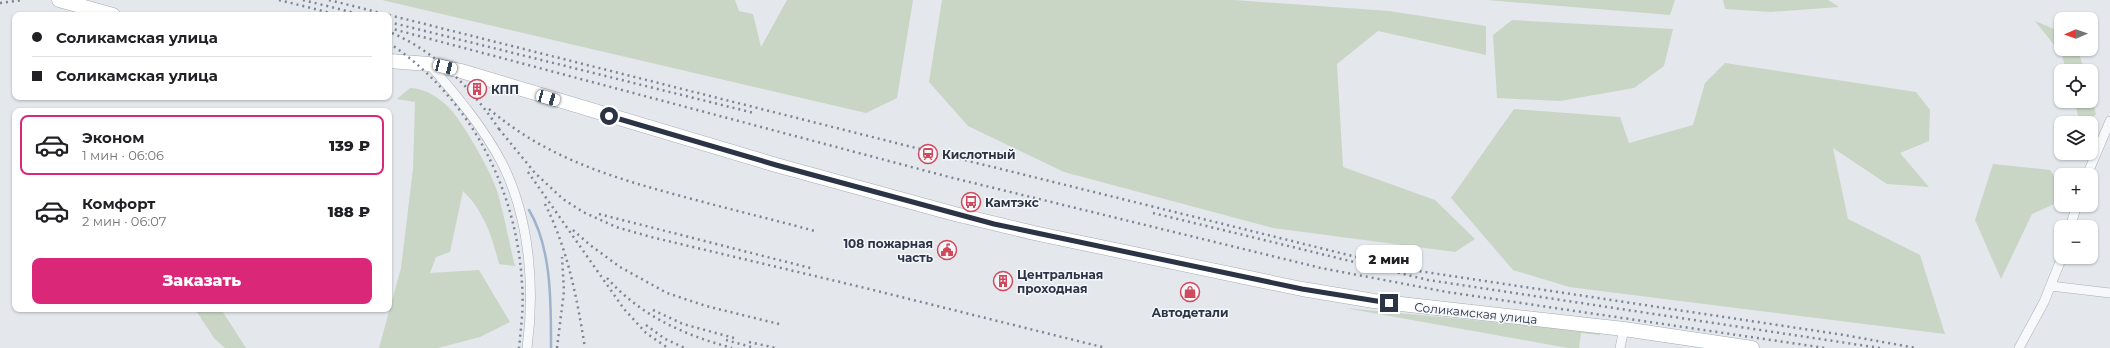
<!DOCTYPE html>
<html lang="ru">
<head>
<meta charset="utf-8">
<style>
  :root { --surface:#fff; --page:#f2f2f2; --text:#202124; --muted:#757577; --line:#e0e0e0; --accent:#db2777 }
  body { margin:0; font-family:Montserrat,sans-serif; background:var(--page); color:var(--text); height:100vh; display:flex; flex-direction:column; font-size:15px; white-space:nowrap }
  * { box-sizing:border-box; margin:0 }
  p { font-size:13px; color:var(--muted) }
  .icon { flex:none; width:22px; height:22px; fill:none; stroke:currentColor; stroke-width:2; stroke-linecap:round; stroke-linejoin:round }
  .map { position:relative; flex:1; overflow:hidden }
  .drawer { position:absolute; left:12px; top:108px; width:380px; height:204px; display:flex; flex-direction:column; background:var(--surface); border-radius:8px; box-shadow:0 1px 3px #0004 }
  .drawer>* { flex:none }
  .top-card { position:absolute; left:12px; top:12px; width:380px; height:88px; border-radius:8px; box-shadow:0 1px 3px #0004; display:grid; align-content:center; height:88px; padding:0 20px; background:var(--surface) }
  .needle { width:26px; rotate:268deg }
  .fabs { position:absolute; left:2054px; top:12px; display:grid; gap:8px }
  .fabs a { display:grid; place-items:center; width:44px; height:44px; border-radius:8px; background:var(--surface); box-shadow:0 1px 3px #0004; font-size:20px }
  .end { position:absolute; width:18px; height:18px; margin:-9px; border:5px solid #2b3445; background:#fff; box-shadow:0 0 0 2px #fff }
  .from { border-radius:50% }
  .bubble { position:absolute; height:28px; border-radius:8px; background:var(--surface); box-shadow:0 1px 3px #0004; font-size:13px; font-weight:800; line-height:28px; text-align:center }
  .car { position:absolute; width:12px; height:24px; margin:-12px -6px; border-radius:5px; box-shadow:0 0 3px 1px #0007; background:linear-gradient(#fff 24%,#345 0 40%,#fff 0 76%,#345 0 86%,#fff 0) }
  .top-card b { display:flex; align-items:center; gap:14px; height:38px; font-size:15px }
  .top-card b+b { border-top:1px solid var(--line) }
  .top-card i { width:10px; height:10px; background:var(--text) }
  ul { padding:7px 0 0; list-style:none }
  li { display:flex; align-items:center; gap:12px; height:60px; margin:0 8px 6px; padding:0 12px; border:2px solid transparent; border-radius:8px }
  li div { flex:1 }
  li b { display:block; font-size:15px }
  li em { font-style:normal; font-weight:800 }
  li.active { border-color:var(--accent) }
  li>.icon { width:36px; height:36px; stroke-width:1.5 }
  .button { display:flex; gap:8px; margin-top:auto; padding:8px 20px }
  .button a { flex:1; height:46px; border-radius:8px; background:var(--accent); color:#fff; font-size:16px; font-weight:800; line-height:46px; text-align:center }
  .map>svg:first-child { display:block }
  .green { fill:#c9d6c5 }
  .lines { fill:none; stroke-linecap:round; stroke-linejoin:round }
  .stream { stroke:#9fb4cc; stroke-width:2.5 }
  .minor-casing { stroke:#a9aeb7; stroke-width:10 }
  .primary-casing { stroke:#a3abb8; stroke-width:15 }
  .minor { stroke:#f7f8fa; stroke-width:9 }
  .primary { stroke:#fff; stroke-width:14 }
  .rail { stroke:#7d8696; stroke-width:2.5; stroke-dasharray:2 4; stroke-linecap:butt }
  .route { stroke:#2b3445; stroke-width:5 }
  .labels { text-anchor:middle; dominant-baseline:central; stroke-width:3; stroke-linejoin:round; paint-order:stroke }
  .poi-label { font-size:12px; font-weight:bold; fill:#2b3445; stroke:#f4f6f9; text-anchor:start }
  .street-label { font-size:12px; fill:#2b3445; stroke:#f4f6f9 }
</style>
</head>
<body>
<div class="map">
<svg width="2110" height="348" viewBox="0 0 2110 348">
  <rect width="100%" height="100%" fill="#e4e7ec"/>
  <path class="green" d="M 382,0 L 735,0 L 739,11 L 753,14 L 761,47 L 787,0 L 913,0 L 897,98 L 866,113 Z
    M 942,0 L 1234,0 L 1389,11 L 1486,26 L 1486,55 L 1378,31 L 1337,64 L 1343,167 L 1435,200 L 1475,239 L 1455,252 L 1273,228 L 1064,172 L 968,126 L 929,82 Z
    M 1486,0 L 1675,0 L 1670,15 Z
    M 1723,0 L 1828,0 L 1839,7 L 1771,12 L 1725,9 Z
    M 1512,20 L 1673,29 L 1664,66 L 1634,88 L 1560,101 L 1497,98 L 1493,35 Z
    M 2035,21 L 2061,32 L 2061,49 L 2078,49 L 2084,71 L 2066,71 L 2062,55 Z
    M 1725,63 L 1916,92 L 1930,110 L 1929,141 L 1900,153 L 1929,187 L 1887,184 L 1833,148 L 1848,219 L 1920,255 L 1945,334 L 1569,287 L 1513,270 L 1451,198 L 1514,109 L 1620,117 L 1629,143 L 1693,125 L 1705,83 Z
    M 410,88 C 426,88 441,99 452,111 C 466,128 492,173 498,194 C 505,218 509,243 515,266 L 499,264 C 492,237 484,211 463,191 L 450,252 L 436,257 L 430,273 L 479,270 L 510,322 L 480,337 L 438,348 L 379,348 L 401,268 L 413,169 L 415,102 L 397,99 Z
    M 2091,97 L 2096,114 L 2087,123 L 2080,123 L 2074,101 L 2091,101 Z
    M 1993,164 L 2050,170 L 2061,186 L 2061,201 L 2032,214 L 2001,279 L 1975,220 Z
    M 1345,308 L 1601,332 L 1600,335 L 1581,333 L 1579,348 L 1568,348 Z
    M 195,309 L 221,309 L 246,348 L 225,348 L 214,338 Z"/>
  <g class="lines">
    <path class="stream" d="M 529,210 C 552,248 551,305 551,348"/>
    <defs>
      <path id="minor" d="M 429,64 C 457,96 484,128 503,165 C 530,220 535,289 527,348
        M 2087,175 L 2110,121
        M 2070,227 L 2077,205
        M 2051,286 L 2110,293
        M 1620,348 L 1624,329
        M 2019,348 L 2044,302 L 2062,257"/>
      <path id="primary" d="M 59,0 L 113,15
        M 389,61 L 429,64 L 461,71 L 776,165 L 955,214 L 1034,233 L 1302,289 L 1374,301 L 1624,329 L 1752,348"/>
    </defs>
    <use href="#minor" class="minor-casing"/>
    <use href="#primary" class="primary-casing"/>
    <use href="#minor" class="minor"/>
    <use href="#primary" class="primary"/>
    <path class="rail" d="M 279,0 L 339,15
      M 303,0 L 363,15
      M 329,0 L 389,15
      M 0,3 L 23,0
      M 389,15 L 908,146 L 1405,269 L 1844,335 L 1916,348
      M 389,22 L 754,113
      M 389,28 L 949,177 L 1321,268 L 1447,292 L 1825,348
      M 392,33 C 438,53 474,91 501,132
      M 389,43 C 470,97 517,189 522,284 C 524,306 521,327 519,348
      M 489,109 C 549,160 617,179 692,199 C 733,210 774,220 815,231
      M 499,129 L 535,173 L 563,199 L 583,212 L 616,227 L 651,237 L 861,287 L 1106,348
      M 528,172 L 624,309 L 646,333 L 668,348
      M 545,204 C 568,250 577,298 585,348
      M 1153,213 L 1428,280 L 1880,348
      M 599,214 L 814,269
      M 573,230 L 590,245 L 620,267 L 667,293 L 706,306 L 783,325
      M 607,278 C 641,316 684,335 732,348
      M 653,310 L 683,324 L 734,338
      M 646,325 L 665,339 L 685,348
      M 726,340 L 755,348
      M 749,342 L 776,348
      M 557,348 L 564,291 L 562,257"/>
  </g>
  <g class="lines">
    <path class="route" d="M 609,116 L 776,165 L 994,224 L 1302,289 L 1389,303"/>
  </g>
  <defs>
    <symbol id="building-ring" viewBox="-11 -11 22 22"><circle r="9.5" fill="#f4f6f9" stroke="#d1495b" stroke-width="1.5"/><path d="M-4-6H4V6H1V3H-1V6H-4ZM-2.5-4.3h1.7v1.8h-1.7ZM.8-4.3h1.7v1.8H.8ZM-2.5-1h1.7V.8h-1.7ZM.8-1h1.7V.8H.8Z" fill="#d1495b"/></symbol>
    <symbol id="station-ring" viewBox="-11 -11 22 22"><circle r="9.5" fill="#f4f6f9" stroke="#d1495b" stroke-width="1.5"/><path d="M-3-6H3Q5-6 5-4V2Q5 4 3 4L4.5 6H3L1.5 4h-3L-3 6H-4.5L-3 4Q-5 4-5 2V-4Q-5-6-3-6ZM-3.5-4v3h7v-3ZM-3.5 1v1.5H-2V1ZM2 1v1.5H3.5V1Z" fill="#d1495b"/></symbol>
    <symbol id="bus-ring" viewBox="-11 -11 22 22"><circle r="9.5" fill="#f4f6f9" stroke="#d1495b" stroke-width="1.5"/><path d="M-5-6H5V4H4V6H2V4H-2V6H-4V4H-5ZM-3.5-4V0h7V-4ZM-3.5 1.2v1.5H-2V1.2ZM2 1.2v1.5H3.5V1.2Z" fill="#d1495b"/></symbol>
    <symbol id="civic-ring" viewBox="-11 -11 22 22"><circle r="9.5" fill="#f4f6f9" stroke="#d1495b" stroke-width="1.5"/><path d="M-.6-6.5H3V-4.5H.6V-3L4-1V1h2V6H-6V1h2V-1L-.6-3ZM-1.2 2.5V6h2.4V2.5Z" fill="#d1495b"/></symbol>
    <symbol id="shop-ring" viewBox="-11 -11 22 22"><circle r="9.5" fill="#f4f6f9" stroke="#d1495b" stroke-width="1.5"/><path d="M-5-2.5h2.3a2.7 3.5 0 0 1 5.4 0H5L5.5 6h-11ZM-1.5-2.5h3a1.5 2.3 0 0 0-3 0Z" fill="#d1495b"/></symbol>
  </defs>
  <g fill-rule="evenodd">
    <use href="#building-ring" x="466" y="78" width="22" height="22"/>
    <use href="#station-ring" x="917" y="143" width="22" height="22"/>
    <use href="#bus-ring" x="960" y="191" width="22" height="22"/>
    <use href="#civic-ring" x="936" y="239" width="22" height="22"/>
    <use href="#building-ring" x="992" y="270" width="22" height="22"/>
    <use href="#shop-ring" x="1179" y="281" width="22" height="22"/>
  </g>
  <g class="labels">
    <g class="poi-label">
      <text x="491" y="89">КПП</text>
      <text x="942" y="154">Кислотный</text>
      <text x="985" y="202">Камтэкс</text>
      <text x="933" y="243" text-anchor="end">108 пожарная<tspan x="933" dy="14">часть</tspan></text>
      <text x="1017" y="274">Центральная<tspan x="1017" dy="14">проходная</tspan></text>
      <text x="1190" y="312" text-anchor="middle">Автодетали</text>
    </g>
    <g class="street-label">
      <text transform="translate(1476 313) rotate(6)">Соликамская улица</text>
    </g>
  </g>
</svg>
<div class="fabs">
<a><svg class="needle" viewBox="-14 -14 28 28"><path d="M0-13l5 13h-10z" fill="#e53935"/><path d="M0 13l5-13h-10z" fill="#757577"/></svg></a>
<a><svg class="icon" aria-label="locate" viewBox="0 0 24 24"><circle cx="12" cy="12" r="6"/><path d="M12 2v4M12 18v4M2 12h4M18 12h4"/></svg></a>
<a><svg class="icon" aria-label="layers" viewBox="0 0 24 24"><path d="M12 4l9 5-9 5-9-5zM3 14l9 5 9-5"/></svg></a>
<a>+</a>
<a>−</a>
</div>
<i class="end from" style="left:609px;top:116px"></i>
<i class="end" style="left:1389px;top:303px"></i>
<div class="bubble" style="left:1356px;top:245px;width:66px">2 мин</div>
<i class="car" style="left:445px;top:67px;rotate:104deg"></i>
<i class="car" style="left:548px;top:98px;rotate:106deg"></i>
<div class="top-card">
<b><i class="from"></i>Соликамская улица</b>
<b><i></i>Соликамская улица</b>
</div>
<section class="drawer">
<ul>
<li class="active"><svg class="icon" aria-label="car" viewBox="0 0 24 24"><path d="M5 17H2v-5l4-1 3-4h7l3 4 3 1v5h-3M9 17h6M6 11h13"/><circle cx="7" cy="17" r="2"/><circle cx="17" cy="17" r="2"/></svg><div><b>Эконом</b><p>1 мин · 06:06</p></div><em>139 ₽</em></li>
<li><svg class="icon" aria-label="car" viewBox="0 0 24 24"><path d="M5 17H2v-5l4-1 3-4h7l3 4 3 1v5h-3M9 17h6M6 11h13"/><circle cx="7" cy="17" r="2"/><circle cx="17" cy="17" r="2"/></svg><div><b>Комфорт</b><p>2 мин · 06:07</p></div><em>188 ₽</em></li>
</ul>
<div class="button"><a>Заказать</a></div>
</section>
</div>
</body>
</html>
